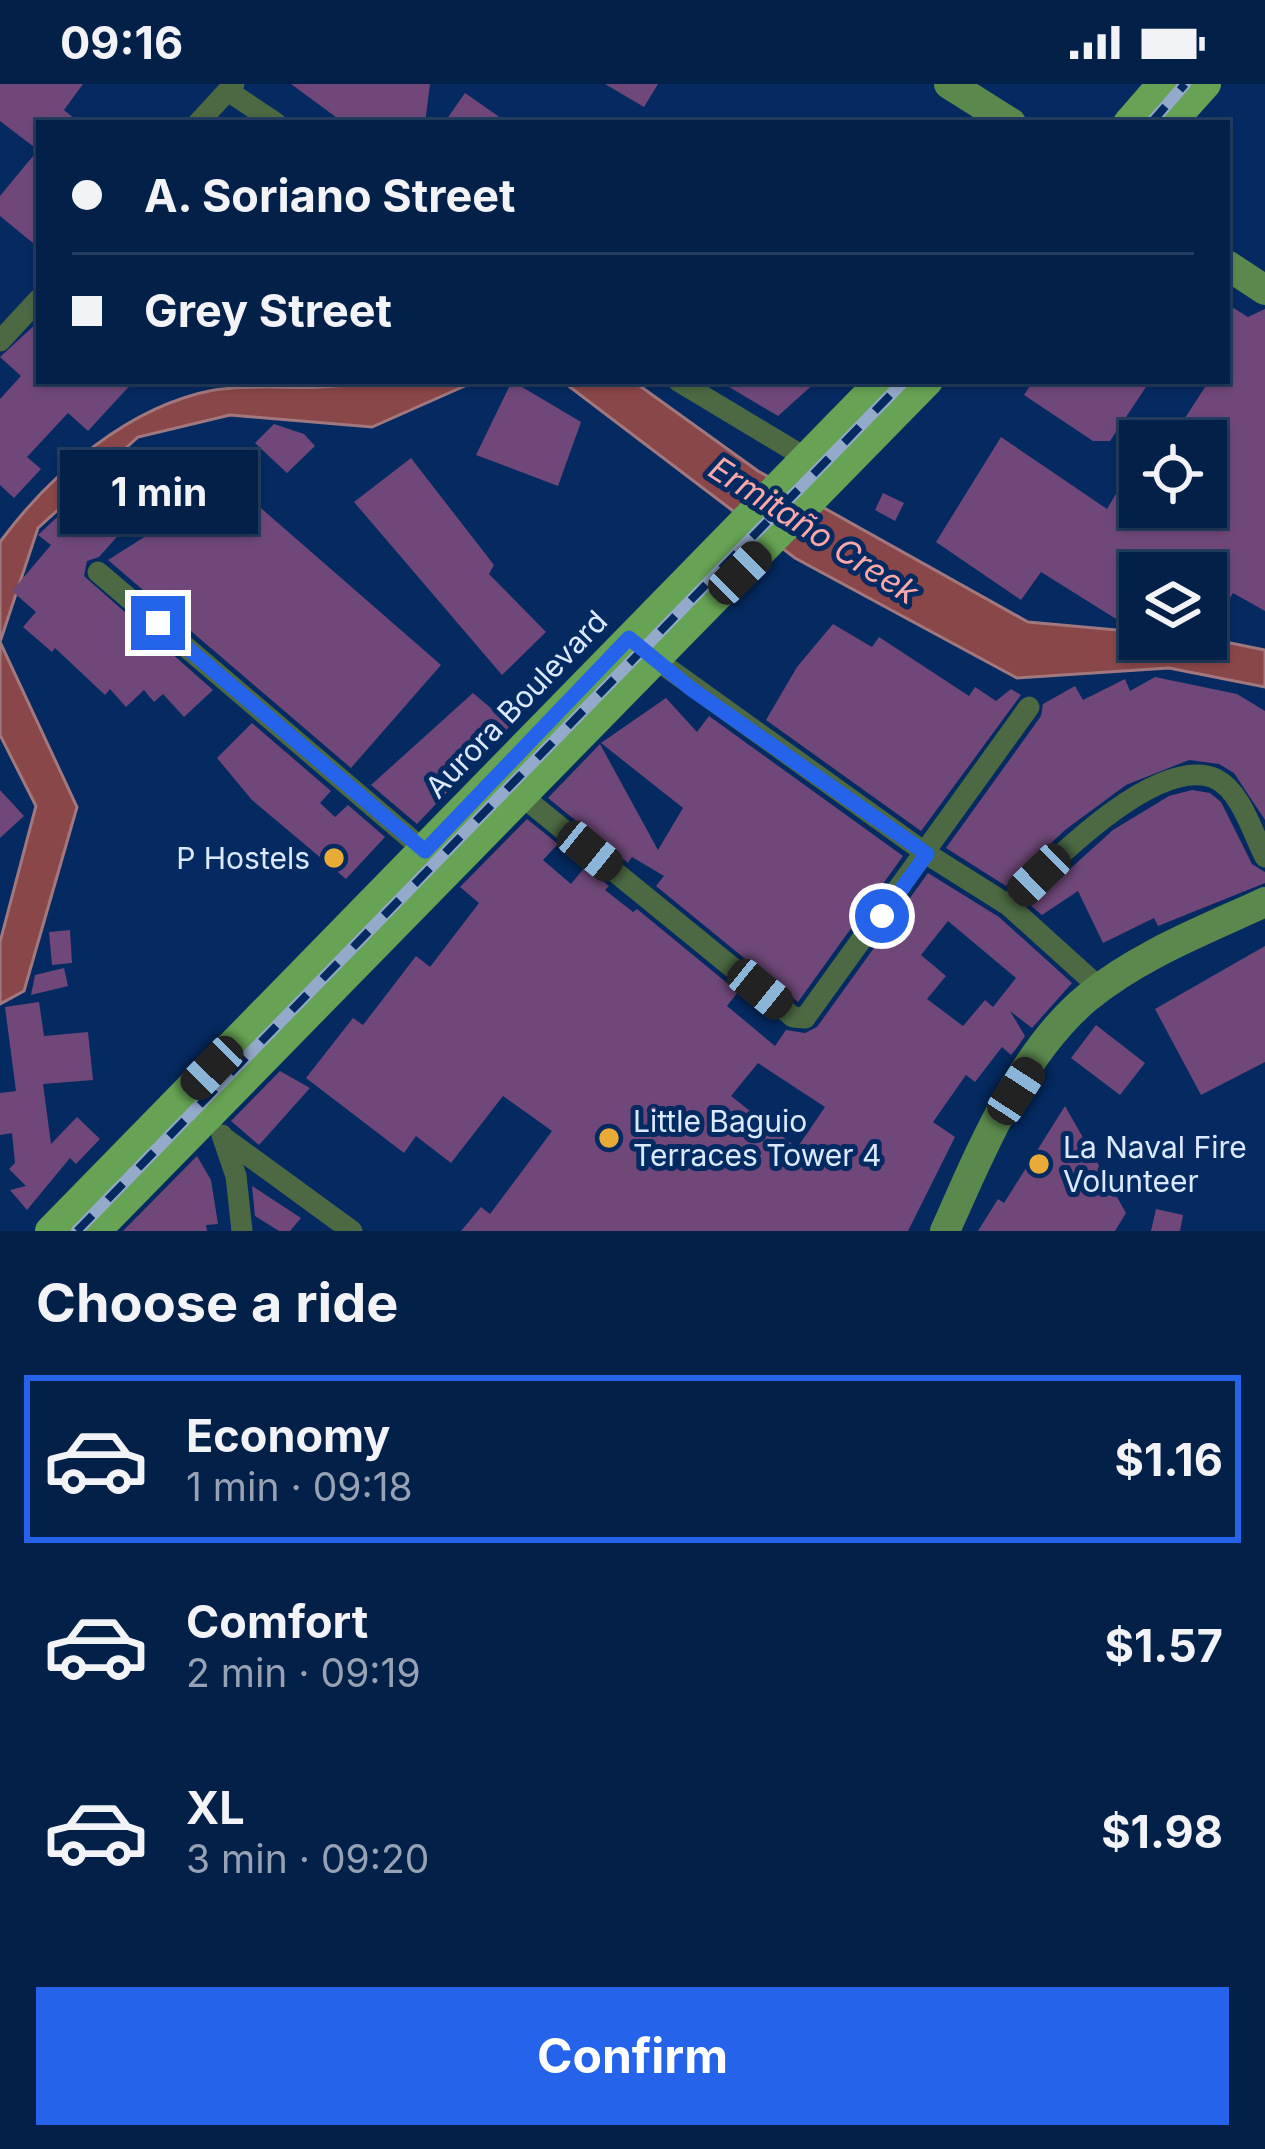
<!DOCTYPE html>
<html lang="en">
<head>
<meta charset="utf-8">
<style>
  :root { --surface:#032049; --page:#112d53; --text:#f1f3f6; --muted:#97a3b4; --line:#243e61; --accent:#2563eb }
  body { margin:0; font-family:Inter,sans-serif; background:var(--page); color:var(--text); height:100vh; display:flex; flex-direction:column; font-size:45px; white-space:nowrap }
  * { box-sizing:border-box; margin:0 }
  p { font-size:39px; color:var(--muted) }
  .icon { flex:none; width:66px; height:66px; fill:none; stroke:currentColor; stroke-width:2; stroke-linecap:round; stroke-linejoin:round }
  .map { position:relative; height:1147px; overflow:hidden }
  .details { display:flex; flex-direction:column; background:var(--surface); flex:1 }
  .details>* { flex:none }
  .banner { position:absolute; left:36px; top:36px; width:1194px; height:264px; border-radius:0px; box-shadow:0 3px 9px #0004,0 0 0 3px var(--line); display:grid; align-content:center; height:264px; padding:0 36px; background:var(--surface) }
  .buttons { position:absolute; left:1119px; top:336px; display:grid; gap:24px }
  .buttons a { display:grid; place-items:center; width:108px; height:108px; border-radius:0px; background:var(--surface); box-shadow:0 3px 9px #0004,0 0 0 3px var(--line); font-size:60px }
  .end { position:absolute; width:54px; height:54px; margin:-27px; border:15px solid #2563eb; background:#fff; box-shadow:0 0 0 6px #fff }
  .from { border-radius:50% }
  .bubble { position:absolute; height:84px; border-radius:0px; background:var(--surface); box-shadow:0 3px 9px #0004,0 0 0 3px var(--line); font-size:39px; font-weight:700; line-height:84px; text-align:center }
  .car { position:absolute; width:36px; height:72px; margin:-36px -18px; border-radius:15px; box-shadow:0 0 9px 3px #0007; background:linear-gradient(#222 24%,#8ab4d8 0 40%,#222 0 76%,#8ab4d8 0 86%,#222 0) }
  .banner b { display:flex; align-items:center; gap:42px; height:114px; font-size:45px }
  .banner b+b { border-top:3px solid var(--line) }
  .banner i { width:30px; height:30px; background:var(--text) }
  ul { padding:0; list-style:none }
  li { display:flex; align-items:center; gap:36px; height:168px; margin:0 24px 18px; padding:0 12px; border:6px solid transparent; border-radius:0px }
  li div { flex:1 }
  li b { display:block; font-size:45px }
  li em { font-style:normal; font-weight:700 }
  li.active { border-color:var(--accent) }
  li>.icon { width:108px; height:108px; stroke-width:1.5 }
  h2 { padding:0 36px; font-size:54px; line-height:144px }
  .primary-button { display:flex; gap:24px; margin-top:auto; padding:24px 36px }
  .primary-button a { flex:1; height:138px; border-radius:0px; background:var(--accent); color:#fff; font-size:48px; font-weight:700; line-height:138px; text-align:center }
  .status { display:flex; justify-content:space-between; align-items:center; height:84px; padding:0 60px; background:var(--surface); direction:ltr }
  .status svg { height:33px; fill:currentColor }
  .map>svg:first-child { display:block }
  .water { fill:#894749; stroke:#a2787f; stroke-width:3 }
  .building { fill:#6f4879; fill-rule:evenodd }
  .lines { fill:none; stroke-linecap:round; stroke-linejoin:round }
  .street { stroke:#4c6943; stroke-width:21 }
  .secondary { stroke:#5b894d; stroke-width:30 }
  .primary { stroke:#66a354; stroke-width:30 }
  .rail-casing { stroke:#94aaca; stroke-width:12 }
  .rail { stroke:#042a61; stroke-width:8; stroke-dasharray:22; stroke-linecap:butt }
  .route { stroke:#2563eb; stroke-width:15 }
  .poi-dot { fill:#e8ab37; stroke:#042a61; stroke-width:4.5 }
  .labels { text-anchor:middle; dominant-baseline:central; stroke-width:10; stroke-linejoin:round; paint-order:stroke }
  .street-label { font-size:30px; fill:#dbe9fe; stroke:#042a61 }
  .poi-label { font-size:30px; fill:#dbe9fe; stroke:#042a61; text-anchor:start }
  .water-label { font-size:33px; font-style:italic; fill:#faa9aa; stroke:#042a61 }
</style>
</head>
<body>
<div class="status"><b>09:16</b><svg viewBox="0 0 49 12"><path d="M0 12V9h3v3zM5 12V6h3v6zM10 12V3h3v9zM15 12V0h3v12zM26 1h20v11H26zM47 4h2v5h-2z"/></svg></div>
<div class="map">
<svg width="1265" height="1147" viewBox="0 0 1265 1147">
  <rect width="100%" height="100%" fill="#042a61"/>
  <path class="water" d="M 362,297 L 476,297 L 372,343 L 230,331 L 138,353 L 38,444 L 0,558 L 77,723 L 24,907 L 0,920 L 0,858 L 36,722 L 0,651 L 0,458 C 51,389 129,322 214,306 C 262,298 315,310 362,297 Z
    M 562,297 L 633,297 L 758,387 L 1028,538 L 1140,548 L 1140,555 L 1206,554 L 1265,566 L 1265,603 L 1169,584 L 1017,594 L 795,474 Z"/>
  <path class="building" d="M 0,0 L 83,0 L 64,26 L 80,39 L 39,39 L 39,164 L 0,132 L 0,112 L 38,66 L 0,37 Z
    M 291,0 L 430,0 L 425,39 L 344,39 Z
    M 605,0 L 658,0 L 644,23 Z
    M 465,9 L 508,39 L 444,39 Z
    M 1227,220 L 1248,233 L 1265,225 L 1265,527 L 1233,509 L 1206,553 L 1206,489 L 1140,489 L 1140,528 L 1129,543 L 1041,488 L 1021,516 L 936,458 L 1001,353 L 1107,425 L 1117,408 L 1140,406 L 1140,423 L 1206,423 L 1209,357 L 1170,357 L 1209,297 L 1227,297 Z
    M 39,237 L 39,297 L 134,297 L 88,347 L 68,329 L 27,373 L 41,385 L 14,414 L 0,401 L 0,315 L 21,292 L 0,273 Z
    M 512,297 L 581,338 L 558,402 L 476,371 Z
    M 719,297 L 817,297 L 778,332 Z
    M 1033,297 L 1150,297 L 1110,357 L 1093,357 L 1024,311 Z
    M 274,340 L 304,350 L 315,362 L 287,389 L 255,359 Z
    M 124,371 L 157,408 L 99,473 L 87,477 L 84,492 L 213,606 L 184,633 L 163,610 L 154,618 L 144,606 L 126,623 L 110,605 L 105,611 L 55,564 L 52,568 L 23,543 L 36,528 L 12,507 L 51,461 L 38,451 Z
    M 411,374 L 494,481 L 489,490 L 546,548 L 502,591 L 354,418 Z
    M 231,398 L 441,581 L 351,684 L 108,476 Z
    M 883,409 L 904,419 L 895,437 L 875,426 Z
    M 833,540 L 872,563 L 879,553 L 969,612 L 975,603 L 996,617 L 1011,605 L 1021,611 L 921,747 L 766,636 L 797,583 Z
    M 1155,593 L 1237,610 L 1265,627 L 1265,736 L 1234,689 L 1219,680 L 1189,676 L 1126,701 L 1065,746 L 1006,802 L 946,764 L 1041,632 L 1043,620 L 1075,602 L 1083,616 L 1125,595 L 1130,607 Z
    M 473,609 L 511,641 L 417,740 L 371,701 Z
    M 666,614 L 697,648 L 709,632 L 903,772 L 798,918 L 656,802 L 664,792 L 632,773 L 628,779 L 548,714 L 600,660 L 658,766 L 683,724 L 601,659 Z
    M 252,639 L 331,707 L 320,719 L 335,733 L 348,721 L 385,753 L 346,795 L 252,716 L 217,674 Z
    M 0,706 L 24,732 L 0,754 Z
    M 1192,706 L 1210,709 L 1221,718 L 1252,780 L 1265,788 L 1265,799 L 1158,842 L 1154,834 L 1103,859 L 1078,807 L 1042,831 L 1030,821 L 1113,746 L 1169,712 Z
    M 527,735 L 558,760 L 543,776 L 571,800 L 585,783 L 609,802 L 605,806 L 633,828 L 637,825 L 738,908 L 727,922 L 775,962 L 786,946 L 805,949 L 817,943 L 928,789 L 999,833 L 1072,899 L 1032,944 L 1010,927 L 1025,952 L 1016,965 L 1011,971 L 1002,963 L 975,998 L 966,991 L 933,1038 L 955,1053 L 908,1147 L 461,1147 L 481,1123 L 490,1130 L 552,1047 L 503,1012 L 451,1079 L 416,1052 L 404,1069 L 306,994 L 353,934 L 363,941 L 416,872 L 430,883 L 479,819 L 460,803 ZM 948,837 L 1016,894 L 993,923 L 985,916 L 963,942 L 927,915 L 946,892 L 921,871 ZM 758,979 L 825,1023 L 797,1064 L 731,1012 Z
    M 70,846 L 72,879 L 52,881 L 49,848 Z
    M 1265,862 L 1265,978 L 1201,1011 L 1155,925 Z
    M 64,884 L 68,902 L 31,911 L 35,891 Z
    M 39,918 L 44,952 L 88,948 L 93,996 L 43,1000 L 51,1060 L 77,1033 L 100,1055 L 76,1080 L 70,1074 L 27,1126 L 10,1106 L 26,1102 L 9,1085 L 15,1079 L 12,1049 L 0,1051 L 0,1009 L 16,1007 L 5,923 Z
    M 1096,941 L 1145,979 L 1120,1011 L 1071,974 Z
    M 280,987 L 310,1004 L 259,1061 L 231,1037 Z
    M 1065,1022 L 1126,1129 L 1115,1147 L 978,1147 L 998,1115 L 1004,1119 Z
    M 197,1072 L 211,1096 L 218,1140 L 206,1141 L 207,1147 L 123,1147 Z
    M 252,1102 L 301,1134 L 290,1147 L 279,1147 L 255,1132 Z
    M 1156,1125 L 1183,1131 L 1180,1147 L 1151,1147 Z"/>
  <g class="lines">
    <path class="street" d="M 228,7 L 276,39
      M 198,39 L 234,0
      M 0,257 L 39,215
      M 678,297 L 806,374
      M 98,488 L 425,767
      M 644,567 L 927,770 L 1008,821 L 1101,905
      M 522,712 L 793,933 L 805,934 L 1029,623
      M 1008,821 C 1046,784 1157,668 1216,695 C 1241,707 1253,750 1265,773
      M 222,1051 L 236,1092 L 242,1147
      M 223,1053 L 352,1147"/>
    <path class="secondary" d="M 949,0 L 1011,39
      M 1227,181 L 1265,206
      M 945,1147 C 980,1069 1020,969 1088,913 C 1139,871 1205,846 1265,818"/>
    <path class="primary" d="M 1128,39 L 1162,0
      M 1171,39 L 1206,0
      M 50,1147 L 881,297
      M 96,1147 L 928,297"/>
    <defs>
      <path id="rail" d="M 1151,39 L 1185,0
        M 77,1147 L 904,297"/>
    </defs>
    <use href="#rail" class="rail-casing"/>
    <use href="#rail" class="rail"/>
  </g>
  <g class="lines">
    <path class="route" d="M 158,539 L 425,767 L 629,554 L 690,604 L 927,770 L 882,832"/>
  </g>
  <g class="poi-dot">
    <circle cx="334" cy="774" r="12"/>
    <circle cx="609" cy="1054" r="12"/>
    <circle cx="1039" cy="1080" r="12"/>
  </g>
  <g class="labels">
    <g class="street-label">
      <text transform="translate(516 620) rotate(-46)">Aurora Boulevard</text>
    </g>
    <g class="poi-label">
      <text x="310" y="774" text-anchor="end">P Hostels</text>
      <text x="633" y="1037">Little Baguio<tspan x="633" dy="34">Terraces Tower 4</tspan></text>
      <text x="1063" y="1063">La Naval Fire<tspan x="1063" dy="34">Volunteer</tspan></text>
    </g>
    <g class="water-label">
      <text transform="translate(814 446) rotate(33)">Ermitaño Creek</text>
    </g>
  </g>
</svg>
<div class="buttons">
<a><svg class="icon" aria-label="locate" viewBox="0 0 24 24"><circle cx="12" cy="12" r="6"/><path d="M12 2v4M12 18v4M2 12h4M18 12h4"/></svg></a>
<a><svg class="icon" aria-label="layers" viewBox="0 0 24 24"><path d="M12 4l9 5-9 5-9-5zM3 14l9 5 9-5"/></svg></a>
</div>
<i class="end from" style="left:882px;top:832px"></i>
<i class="end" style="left:158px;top:539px"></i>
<div class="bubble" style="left:60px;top:366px;width:198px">1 min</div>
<i class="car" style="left:740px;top:489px;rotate:45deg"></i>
<i class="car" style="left:590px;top:767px;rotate:129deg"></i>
<i class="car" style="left:1039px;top:791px;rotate:226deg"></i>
<i class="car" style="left:760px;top:905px;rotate:129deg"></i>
<i class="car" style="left:212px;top:984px;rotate:224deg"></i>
<i class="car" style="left:1016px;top:1007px;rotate:33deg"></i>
<div class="banner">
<b><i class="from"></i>A. Soriano Street</b>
<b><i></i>Grey Street</b>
</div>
</div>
<section class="details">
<h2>Choose a ride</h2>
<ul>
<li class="active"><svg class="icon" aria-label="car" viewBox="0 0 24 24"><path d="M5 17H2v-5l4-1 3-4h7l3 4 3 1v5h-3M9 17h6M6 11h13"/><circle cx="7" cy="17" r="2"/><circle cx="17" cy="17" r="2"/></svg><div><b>Economy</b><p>1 min · 09:18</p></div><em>$1.16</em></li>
<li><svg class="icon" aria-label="car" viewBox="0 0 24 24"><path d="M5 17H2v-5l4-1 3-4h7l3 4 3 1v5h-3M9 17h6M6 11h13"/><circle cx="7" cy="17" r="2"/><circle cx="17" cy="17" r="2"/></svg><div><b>Comfort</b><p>2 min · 09:19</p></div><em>$1.57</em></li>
<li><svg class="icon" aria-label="car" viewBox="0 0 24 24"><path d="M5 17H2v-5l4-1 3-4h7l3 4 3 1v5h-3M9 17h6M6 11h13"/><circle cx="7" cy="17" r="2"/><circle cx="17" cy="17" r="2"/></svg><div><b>XL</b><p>3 min · 09:20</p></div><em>$1.98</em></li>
</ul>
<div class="primary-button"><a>Confirm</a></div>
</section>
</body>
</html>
